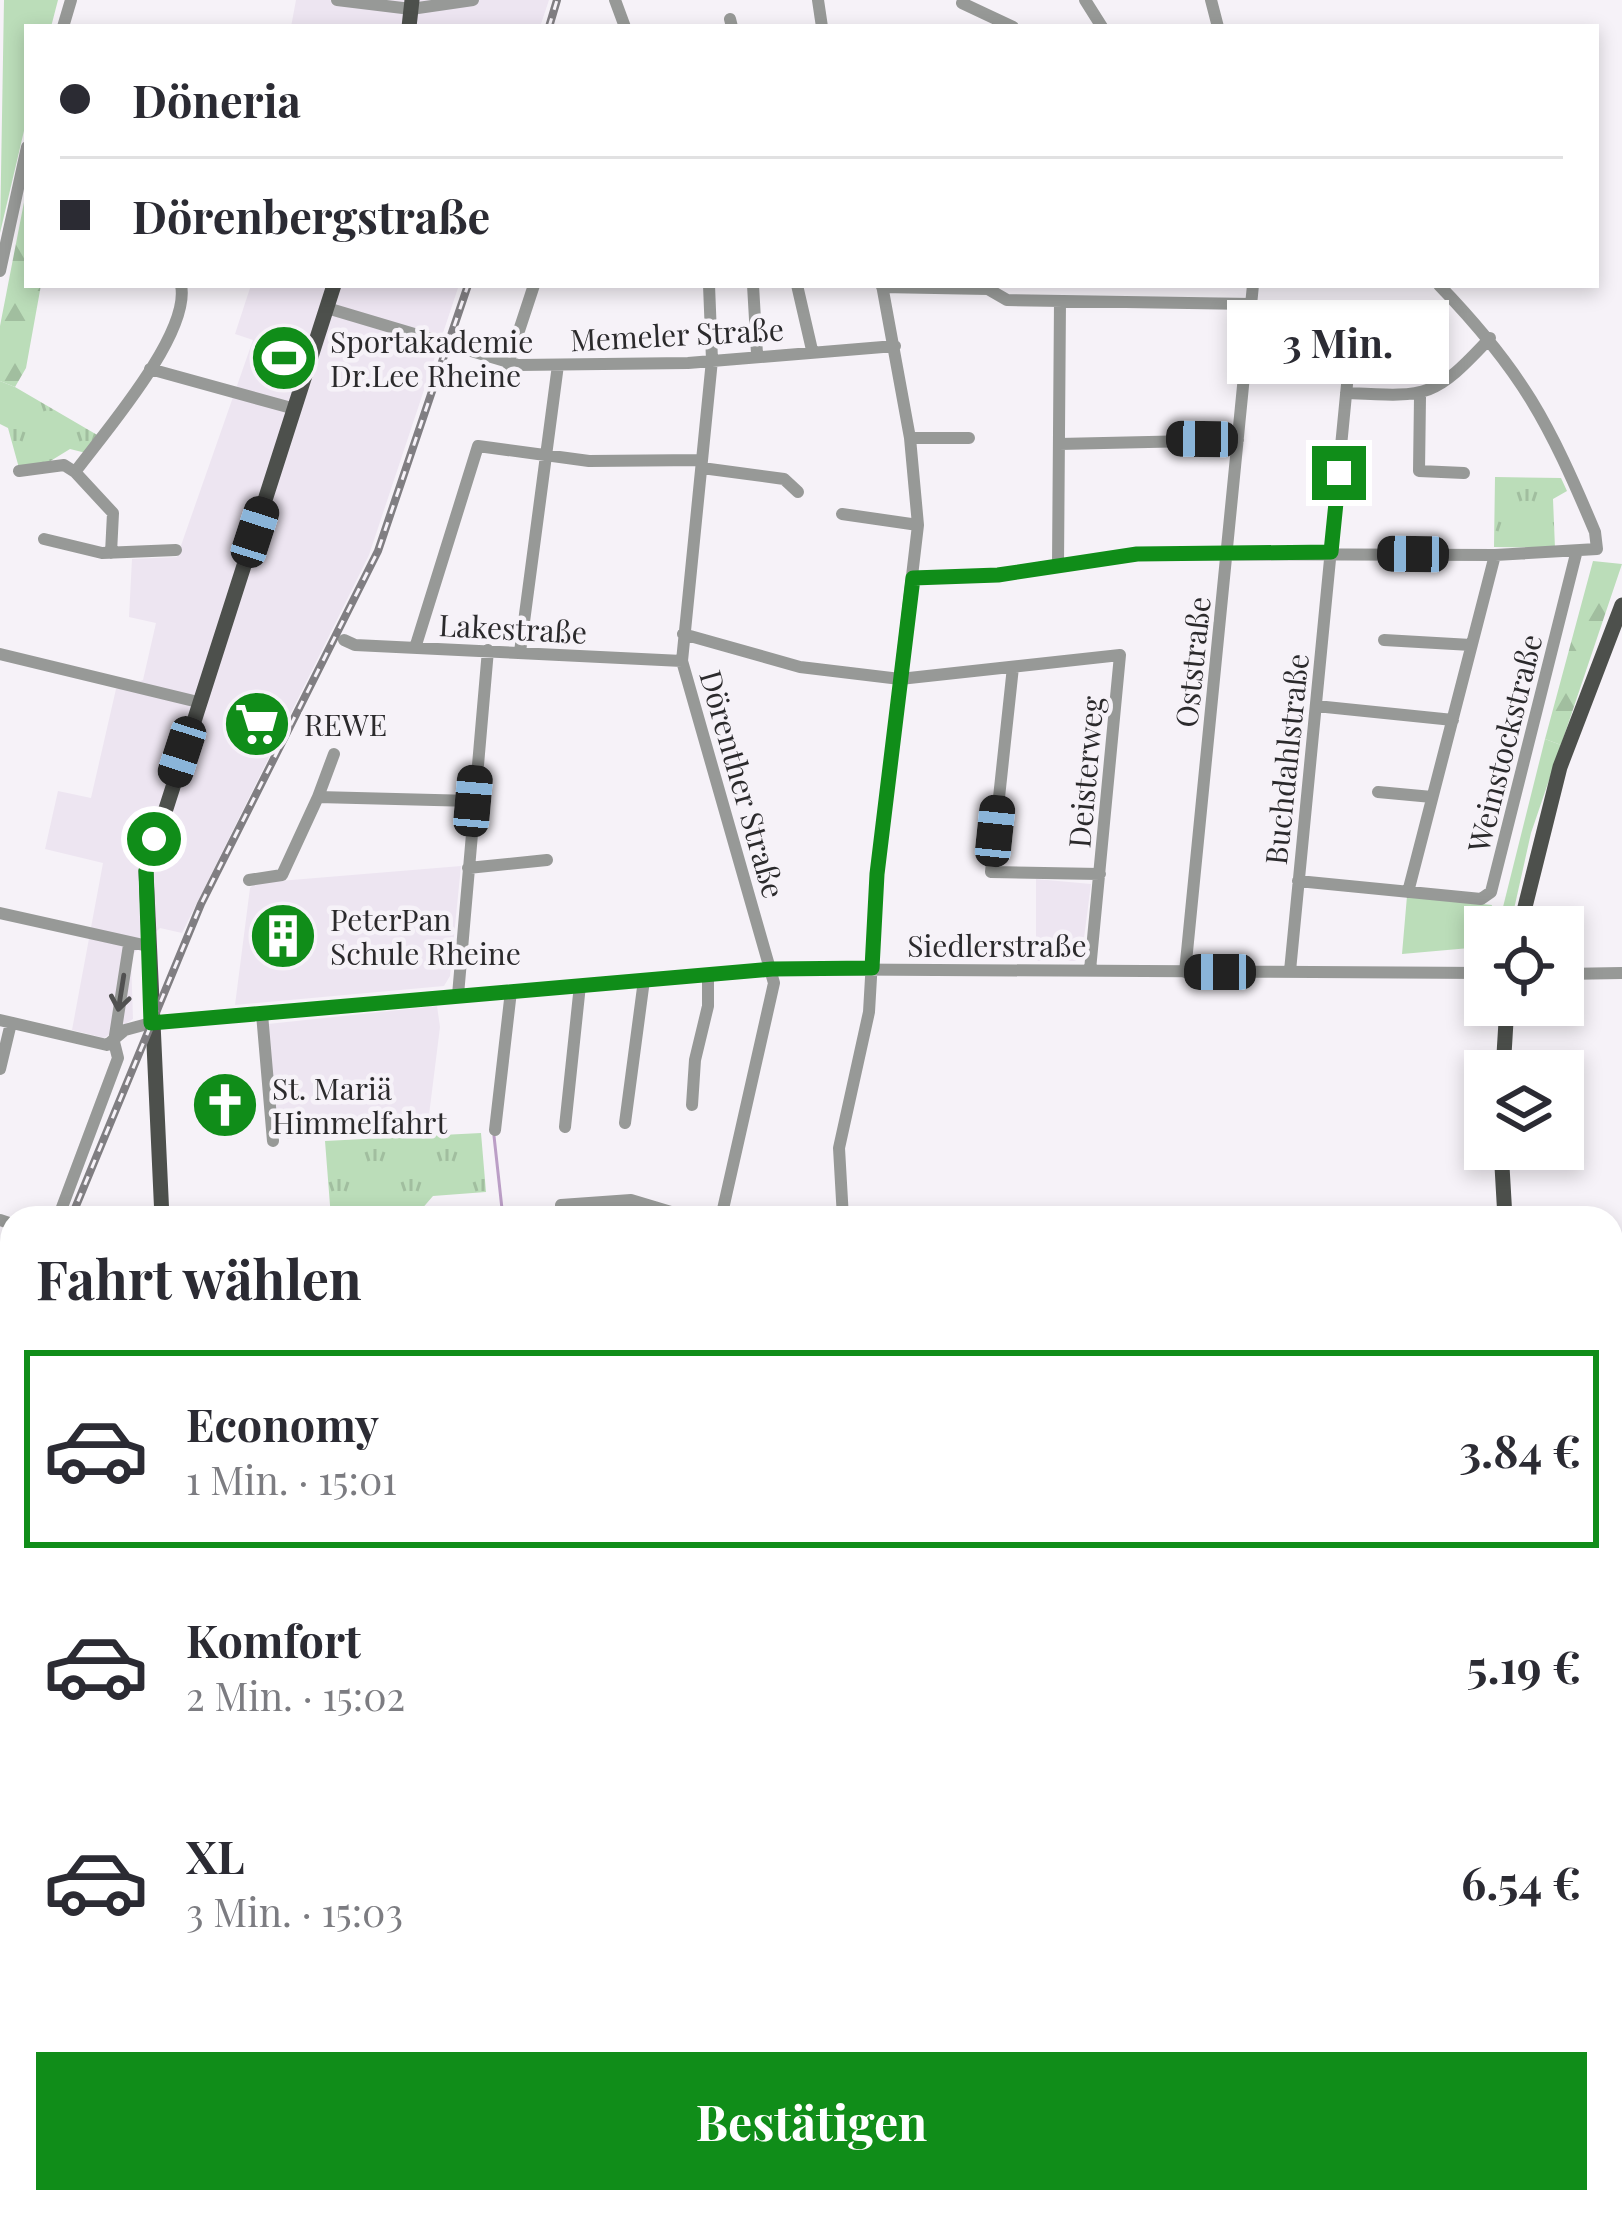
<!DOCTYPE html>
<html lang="de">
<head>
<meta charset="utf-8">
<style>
  :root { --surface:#fff; --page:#f2f2f3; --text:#2b2b33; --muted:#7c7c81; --line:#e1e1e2; --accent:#108d19 }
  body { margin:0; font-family:"Playfair Display",serif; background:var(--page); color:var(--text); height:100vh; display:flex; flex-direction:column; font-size:45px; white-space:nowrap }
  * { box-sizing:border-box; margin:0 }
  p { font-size:39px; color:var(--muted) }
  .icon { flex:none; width:66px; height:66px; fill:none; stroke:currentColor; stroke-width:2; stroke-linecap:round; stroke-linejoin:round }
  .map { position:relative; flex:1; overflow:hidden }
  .details { position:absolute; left:0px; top:1206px; width:1623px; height:1008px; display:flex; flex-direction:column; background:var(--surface); border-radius:36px 36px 0 0; box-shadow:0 6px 18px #0003 }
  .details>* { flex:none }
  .top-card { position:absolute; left:24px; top:24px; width:1575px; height:264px; border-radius:0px; box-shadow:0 6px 18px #0003; display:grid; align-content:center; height:264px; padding:0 36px; background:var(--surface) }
  .buttons { position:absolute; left:1464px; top:906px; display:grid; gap:24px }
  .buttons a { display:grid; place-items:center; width:120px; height:120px; border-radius:0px; background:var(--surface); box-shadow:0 6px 18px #0003; font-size:60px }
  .end { position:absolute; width:54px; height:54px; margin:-27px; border:15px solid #108d19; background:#fff; box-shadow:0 0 0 6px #fff }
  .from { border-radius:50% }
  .bubble { position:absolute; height:84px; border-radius:0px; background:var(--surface); box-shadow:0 6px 18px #0003; font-size:39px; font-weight:700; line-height:84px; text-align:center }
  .car { position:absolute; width:36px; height:72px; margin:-36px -18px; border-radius:15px; box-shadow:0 0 9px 3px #0007; background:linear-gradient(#222 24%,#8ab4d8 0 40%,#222 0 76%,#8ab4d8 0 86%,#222 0) }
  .top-card b { display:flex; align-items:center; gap:42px; height:114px; font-size:45px }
  .top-card b+b { border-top:3px solid var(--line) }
  .top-card i { width:30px; height:30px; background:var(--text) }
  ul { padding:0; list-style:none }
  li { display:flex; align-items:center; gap:36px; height:198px; margin:0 24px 18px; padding:0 12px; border:6px solid transparent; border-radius:0px }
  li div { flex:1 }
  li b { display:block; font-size:45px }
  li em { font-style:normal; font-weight:700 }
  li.selected { border-color:var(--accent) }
  li>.icon { width:108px; height:108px; stroke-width:1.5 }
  h2 { padding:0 36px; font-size:54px; line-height:144px }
  .button { display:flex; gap:24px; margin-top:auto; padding:24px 36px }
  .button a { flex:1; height:138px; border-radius:0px; background:var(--accent); color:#fff; font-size:48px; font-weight:700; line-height:138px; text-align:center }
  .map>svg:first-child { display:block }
  .built { fill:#ede5f1 }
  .grass { fill:#bbddb9 }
  .forest { fill:url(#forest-firs) }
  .park { fill:url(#park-tufts) }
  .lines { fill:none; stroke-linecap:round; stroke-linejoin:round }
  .stream { stroke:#bb9ec6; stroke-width:3 }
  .minor { stroke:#979997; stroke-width:12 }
  .major { stroke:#4d504c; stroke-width:15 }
  .rail-casing { stroke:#807e82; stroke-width:8 }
  .rail { stroke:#f6f2f8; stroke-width:3; stroke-dasharray:9; stroke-linecap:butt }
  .oneway { stroke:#515151 }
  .route { stroke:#108d19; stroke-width:15 }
  .labels { text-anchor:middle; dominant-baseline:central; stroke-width:9; stroke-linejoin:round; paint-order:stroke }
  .street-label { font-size:30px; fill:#2b2a2c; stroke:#f6f2f8 }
  .poi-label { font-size:30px; fill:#2b2a2c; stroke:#f6f2f8; text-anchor:start }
</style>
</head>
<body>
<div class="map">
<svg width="1622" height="2214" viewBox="0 0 1622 2214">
  <defs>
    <pattern id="forest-firs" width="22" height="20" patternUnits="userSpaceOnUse" patternTransform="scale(3)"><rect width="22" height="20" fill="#bbddb9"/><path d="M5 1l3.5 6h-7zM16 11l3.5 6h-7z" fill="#a1be9f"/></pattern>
    <pattern id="park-tufts" width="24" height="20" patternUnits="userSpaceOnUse" patternTransform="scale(3)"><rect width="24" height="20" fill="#bbddb9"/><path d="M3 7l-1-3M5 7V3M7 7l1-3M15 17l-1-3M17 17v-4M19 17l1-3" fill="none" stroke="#a1be9f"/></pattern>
  </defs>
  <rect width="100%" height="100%" fill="#f6f2f8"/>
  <path class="built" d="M 296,0 L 549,0 L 540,27 L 291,27 Z
    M 251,285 L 459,285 L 369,555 L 182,933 L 160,928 L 131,956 L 133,1019 L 104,1038 L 72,1030 L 103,863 L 45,849 L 58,791 L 91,798 L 116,689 L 143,680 L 156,623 L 129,617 L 132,559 L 177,557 L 253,340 L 235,334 Z
    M 461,866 L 450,976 L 444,986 L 235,1005 L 250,888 L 255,883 Z
    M 1036,879 L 1091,884 L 1081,961 L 1036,961 Z
    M 437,1006 L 440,1027 L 427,1131 L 287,1139 L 286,1129 L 275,1121 L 268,1024 Z
    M 0,1921 L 12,1922 L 12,2202 L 250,2202 L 253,2214 L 0,2214 Z"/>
  <path class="grass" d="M 4,0 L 58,0 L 51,27 L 27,27 L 27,118 L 0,233 Z
    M 1545,739 L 1561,745 L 1531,833 L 1510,927 L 1498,927 Z
    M 1407,896 L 1492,905 L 1481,947 L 1402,954 Z"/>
  <path class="forest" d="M 25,197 L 27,285 L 41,285 L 26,368 L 15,387 L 0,381 L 0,326 Z
    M 1593,561 L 1622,564 L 1561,745 L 1545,739 Z"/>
  <path class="park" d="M 0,381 L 15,387 L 99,436 L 86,453 L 70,449 L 44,465 L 19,468 L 8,428 L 0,424 Z
    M 1495,477 L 1561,478 L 1567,491 L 1553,499 L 1555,548 L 1494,547 Z
    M 481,1133 L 486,1192 L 433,1196 L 414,1218 L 331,1218 L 325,1141 Z"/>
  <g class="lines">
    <path class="stream" d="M 494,1136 L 503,1218"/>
    <path class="minor" d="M 337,0 L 411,9 L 473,0
      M 615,0 L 625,27
      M 818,0 L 822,27
      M 1085,0 L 1102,27
      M 1211,0 L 1218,27
      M 962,3 L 1013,27
      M 730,19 L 732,27
      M 63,27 L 71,0
      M 0,271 L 27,147
      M 709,285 L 712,360 L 682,661 L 774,983 L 721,1218
      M 753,285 L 757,354
      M 797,285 L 812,350
      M 882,287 L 988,289 L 1007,300 L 1251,304
      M 327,308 L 518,365 L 688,363 L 895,346
      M 508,364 L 534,285
      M 150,369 L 295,409
      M 1346,393 C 1428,397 1433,399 1490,338
      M 1420,397 L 1419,471 L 1464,473
      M 910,438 L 969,438
      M 1059,444 L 1238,440
      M 702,468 L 784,479 L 798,492
      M 19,471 L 64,465 L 75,472
      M 842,514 L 918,525
      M 44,539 L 102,553 L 176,550
      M 111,553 L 113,513 L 75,472 C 105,432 191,333 181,285
      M 1058,565 L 1060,301
      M 913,577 L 998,575 L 1137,554 L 1495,555 L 1597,549 L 1595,532 C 1549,423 1523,372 1439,285
      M 683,634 L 800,667 L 900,679 L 1120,655 L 1090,970
      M 344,640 L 355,645 L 682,661
      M 1384,640 L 1471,645
      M 415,648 L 478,446 L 589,461 L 702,460
      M 520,652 L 558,365
      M 0,654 L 198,702
      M 1013,667 L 991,872 L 1100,874
      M 1316,706 L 1453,720
      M 1378,792 L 1432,797
      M 318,797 L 334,754
      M 468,868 L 547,860
      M 249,880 L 282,875 L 318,797 L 473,801
      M 1298,881 L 1481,899 L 1491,892 L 1576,554
      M 1408,892 L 1495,555
      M 0,913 L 148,946
      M 1290,971 L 1352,333
      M 1185,972 L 1253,285
      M 1563,974 L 1622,973
      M 458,995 L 488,650
      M 262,1014 L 273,1141
      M 0,1020 L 107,1045 L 125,1030 L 151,1023 L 772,969 L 1485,973
      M 0,1069 L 11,1023
      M 692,1105 L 695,1060 L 708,1006 L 708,974
      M 625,1123 L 644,980
      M 565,1127 L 580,985
      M 495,1130 L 511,991
      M 58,1218 L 118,1058 L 114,1042 L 129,945
      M 563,1218 L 561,1205 L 631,1200 L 691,1218
      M 843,1218 L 839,1148 L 869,1012 L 877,874 L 918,525 L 910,438 L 882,285
      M 0,1220 L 12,1224
      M 1611,1274 L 1622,1274
      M 0,1362 L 12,1332
      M 0,1556 L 12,1528
      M 0,1611 L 12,1611
      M 0,1733 L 12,1732
      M 0,1835 L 12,1835
      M 0,2054 L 12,2048
      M 882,2202 L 894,2214
      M 1463,2202 L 1471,2214
      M 837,2214 L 840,2202"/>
    <path class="major" d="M 409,27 L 412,0
      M 1520,927 L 1560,767 L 1622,605
      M 1503,1071 L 1507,1005
      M 1501,1149 L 1505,1218
      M 162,1218 L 146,871 L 334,285
      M 1611,1639 L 1622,1673
      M 262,2202 L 266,2214"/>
    <defs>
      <path id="rail" d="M 549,27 L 557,0
        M 71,1218 L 201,904 L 378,551 L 468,285
        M 0,1393 L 12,1364"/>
    </defs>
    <use href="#rail" class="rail-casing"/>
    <use href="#rail" class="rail"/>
  </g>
  <defs><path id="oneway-shaft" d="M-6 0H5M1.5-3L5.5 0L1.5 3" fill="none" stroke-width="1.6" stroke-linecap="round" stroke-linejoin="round" transform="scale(3)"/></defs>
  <use class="oneway" href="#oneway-shaft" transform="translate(121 993) rotate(99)"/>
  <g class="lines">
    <path class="route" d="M 154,839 L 146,871 L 151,1023 L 772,969 L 872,968 L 877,874 L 913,578 L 998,575 L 1137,554 L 1331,552 L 1339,473"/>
  </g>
  <defs>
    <symbol id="stadium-disc" viewBox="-11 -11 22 22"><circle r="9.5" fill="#108d19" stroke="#f6f2f8"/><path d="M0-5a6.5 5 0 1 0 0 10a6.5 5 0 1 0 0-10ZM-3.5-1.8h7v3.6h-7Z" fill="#fff"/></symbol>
    <symbol id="supermarket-disc" viewBox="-11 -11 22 22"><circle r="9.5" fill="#108d19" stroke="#f6f2f8"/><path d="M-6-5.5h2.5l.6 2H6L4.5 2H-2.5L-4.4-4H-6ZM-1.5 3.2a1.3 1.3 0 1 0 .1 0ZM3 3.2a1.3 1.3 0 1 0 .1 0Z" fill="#fff"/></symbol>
    <symbol id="building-disc" viewBox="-11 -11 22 22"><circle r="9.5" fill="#108d19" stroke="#f6f2f8"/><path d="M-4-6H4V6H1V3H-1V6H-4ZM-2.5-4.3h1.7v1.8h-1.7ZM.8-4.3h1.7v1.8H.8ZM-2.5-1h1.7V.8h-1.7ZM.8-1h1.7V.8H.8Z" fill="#fff"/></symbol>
    <symbol id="church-disc" viewBox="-11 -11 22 22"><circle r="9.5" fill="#108d19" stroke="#f6f2f8"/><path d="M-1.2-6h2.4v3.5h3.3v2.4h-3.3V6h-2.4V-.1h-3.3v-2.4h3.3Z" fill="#fff"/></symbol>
  </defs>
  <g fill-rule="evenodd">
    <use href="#stadium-disc" x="246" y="320" width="76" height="76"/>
    <use href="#supermarket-disc" x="219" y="686" width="76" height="76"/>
    <use href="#building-disc" x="245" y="898" width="76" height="76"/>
    <use href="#church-disc" x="187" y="1067" width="76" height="76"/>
  </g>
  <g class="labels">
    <g class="street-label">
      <text transform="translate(677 334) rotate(-3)">Memeler Straße</text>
      <text transform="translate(513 628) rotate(3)">Lakestraße</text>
      <text transform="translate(1192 662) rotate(-84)">Oststraße</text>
      <text transform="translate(1504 743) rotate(-76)">Weinstockstraße</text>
      <text transform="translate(1286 759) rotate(-84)">Buchdahlstraße</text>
      <text transform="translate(1085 772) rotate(-85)">Deisterweg</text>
      <text transform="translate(743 784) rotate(74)">Dörenther Straße</text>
      <text x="997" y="945">Siedlerstraße</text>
    </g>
    <g class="poi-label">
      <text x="330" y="341">Sportakademie<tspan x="330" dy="34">Dr.Lee Rheine</tspan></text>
      <text x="304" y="724">REWE</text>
      <text x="330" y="919">PeterPan<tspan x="330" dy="34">Schule Rheine</tspan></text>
      <text x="272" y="1088">St. Mariä<tspan x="272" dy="34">Himmelfahrt</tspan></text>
    </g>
  </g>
</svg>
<div class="buttons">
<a><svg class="icon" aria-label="locate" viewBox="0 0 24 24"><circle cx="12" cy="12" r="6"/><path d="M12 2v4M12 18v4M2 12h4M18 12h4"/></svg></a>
<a><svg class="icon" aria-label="layers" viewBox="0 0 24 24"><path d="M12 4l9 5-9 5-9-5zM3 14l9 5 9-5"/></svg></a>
</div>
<i class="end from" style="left:154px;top:839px"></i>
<i class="end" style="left:1339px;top:473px"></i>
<div class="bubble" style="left:1227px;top:300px;width:222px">3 Min.</div>
<i class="car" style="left:1202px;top:439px;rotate:271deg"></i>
<i class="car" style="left:255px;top:532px;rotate:18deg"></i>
<i class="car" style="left:1413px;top:554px;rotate:271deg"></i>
<i class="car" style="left:182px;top:752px;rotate:198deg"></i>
<i class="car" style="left:473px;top:801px;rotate:5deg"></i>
<i class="car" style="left:995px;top:831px;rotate:6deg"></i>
<i class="car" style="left:1220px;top:972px;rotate:270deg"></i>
<div class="top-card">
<b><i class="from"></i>Döneria</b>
<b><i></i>Dörenbergstraße</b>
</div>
<section class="details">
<h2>Fahrt wählen</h2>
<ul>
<li class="selected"><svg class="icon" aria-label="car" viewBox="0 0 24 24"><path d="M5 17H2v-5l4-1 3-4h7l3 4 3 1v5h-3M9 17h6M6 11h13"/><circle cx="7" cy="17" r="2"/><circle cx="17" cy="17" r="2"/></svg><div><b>Economy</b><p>1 Min. · 15:01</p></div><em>3.84 €</em></li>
<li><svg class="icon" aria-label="car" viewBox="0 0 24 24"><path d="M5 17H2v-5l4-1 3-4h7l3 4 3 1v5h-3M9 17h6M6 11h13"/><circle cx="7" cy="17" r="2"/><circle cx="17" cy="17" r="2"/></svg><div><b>Komfort</b><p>2 Min. · 15:02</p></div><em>5.19 €</em></li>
<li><svg class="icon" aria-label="car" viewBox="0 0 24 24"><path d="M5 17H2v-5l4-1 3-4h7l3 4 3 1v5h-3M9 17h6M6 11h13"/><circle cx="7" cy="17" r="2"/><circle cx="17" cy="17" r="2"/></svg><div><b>XL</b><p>3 Min. · 15:03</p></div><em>6.54 €</em></li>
</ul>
<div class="button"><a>Bestätigen</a></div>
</section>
</div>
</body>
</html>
